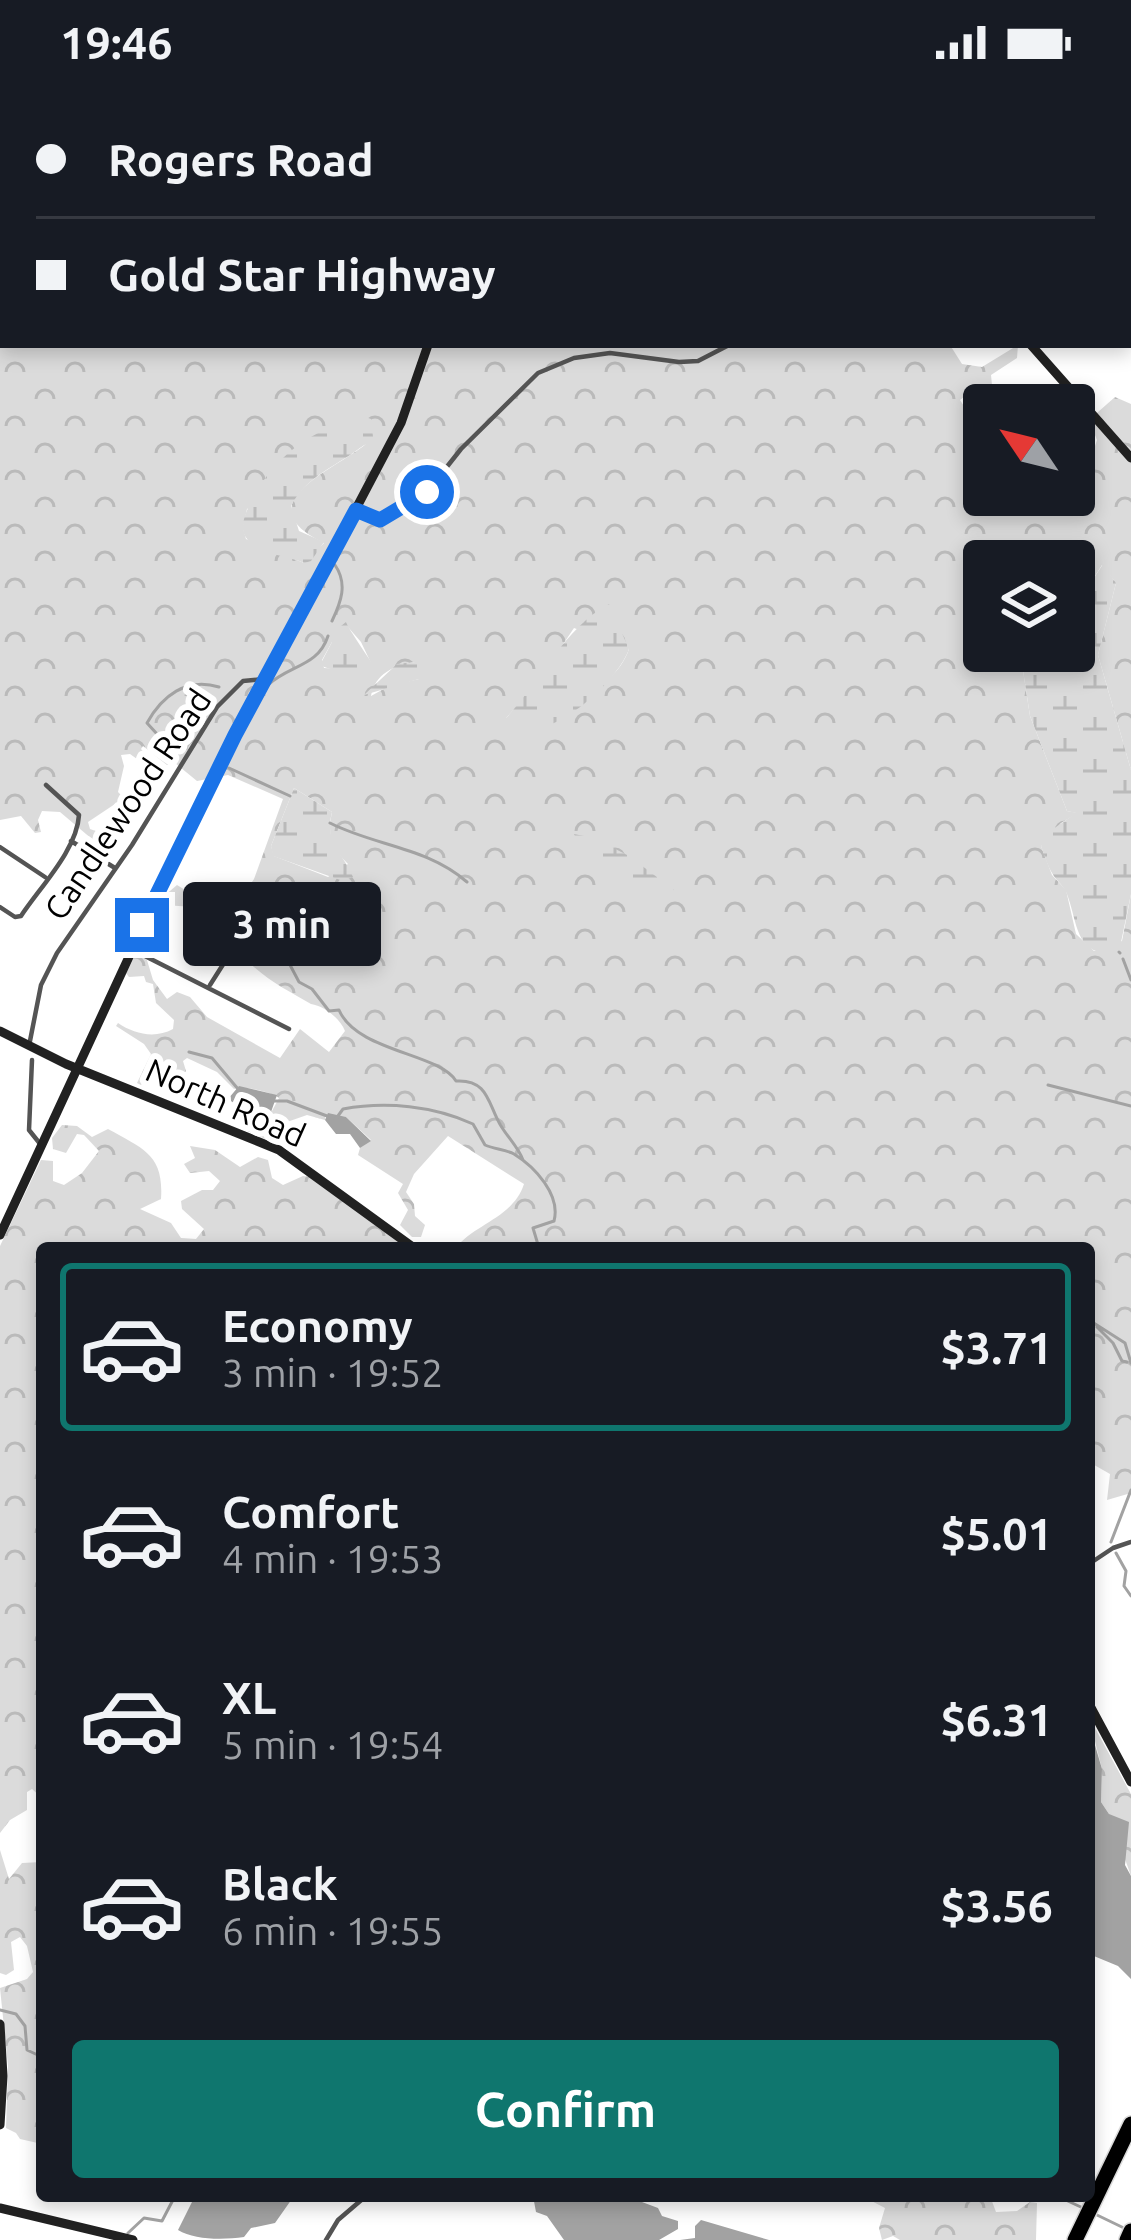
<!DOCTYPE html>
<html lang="en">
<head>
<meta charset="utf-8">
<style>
  :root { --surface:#171b24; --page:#20242c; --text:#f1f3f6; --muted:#9ea1a6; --line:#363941; --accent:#0f766e }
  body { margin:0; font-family:Ubuntu,sans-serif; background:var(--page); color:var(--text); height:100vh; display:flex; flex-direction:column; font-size:45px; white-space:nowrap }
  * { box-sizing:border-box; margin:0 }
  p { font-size:39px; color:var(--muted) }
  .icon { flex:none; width:66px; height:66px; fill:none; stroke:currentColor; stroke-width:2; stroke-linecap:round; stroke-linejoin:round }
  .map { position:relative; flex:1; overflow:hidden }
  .side { position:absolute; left:36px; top:1158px; width:1059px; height:960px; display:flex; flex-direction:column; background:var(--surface); border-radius:12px; box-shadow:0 6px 18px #0003 }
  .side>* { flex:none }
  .hud { position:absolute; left:0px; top:0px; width:1131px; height:264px; box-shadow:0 6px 18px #0003; display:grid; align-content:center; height:264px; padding:0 36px; background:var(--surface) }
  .needle { width:78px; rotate:305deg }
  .fabs { position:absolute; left:963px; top:300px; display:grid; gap:24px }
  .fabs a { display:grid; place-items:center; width:132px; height:132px; border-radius:12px; background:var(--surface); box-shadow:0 6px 18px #0003; font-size:60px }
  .end { position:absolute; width:54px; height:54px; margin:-27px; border:15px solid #1a73e8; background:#fff; box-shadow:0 0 0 6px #fff }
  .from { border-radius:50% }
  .bubble { position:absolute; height:84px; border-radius:12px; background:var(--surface); box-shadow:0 6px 18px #0003; font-size:39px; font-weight:700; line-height:84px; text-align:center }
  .hud b { display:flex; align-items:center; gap:42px; height:114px; font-size:45px }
  .hud b+b { border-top:3px solid var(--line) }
  .hud i { width:30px; height:30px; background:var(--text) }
  ul { padding:21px 0 0; list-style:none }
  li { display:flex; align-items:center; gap:36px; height:168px; margin:0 24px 18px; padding:0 12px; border:6px solid transparent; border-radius:12px }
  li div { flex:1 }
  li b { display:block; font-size:45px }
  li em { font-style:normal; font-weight:700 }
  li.current { border-color:var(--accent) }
  li>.icon { width:108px; height:108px; stroke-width:1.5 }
  .action { display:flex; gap:24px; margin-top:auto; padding:24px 36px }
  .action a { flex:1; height:138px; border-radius:12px; background:var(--accent); color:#fff; font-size:48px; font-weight:700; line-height:138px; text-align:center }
  .status { display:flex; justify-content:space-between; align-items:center; height:84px; padding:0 60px; background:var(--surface); direction:ltr }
  .status svg { height:33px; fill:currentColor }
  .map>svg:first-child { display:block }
  .forest { fill:url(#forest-crowns); fill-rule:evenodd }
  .wetland { fill:url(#wetland-marsh) }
  .water { fill:#a2a2a2 }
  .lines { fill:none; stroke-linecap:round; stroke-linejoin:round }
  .stream { stroke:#a2a2a2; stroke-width:3 }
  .highway-casing { stroke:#dbdbdb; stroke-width:18 }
  .street { stroke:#545454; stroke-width:4.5 }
  .secondary { stroke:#212121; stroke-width:9 }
  .highway { stroke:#000; stroke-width:15 }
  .route { stroke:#1a73e8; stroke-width:15 }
  .labels { text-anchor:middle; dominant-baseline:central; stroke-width:12; stroke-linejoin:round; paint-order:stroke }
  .street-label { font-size:33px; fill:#000; stroke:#fff }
</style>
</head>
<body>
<div class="status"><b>19:46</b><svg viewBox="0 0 49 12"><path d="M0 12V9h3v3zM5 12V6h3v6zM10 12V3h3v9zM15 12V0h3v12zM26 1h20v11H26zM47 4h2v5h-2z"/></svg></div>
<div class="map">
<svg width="1131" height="2156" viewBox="0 0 1131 2156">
  <defs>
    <pattern id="forest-crowns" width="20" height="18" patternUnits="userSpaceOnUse" patternTransform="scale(3)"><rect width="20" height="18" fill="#dbdbdb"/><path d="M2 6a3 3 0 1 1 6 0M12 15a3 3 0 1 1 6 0" fill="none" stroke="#bababa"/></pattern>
    <pattern id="wetland-marsh" width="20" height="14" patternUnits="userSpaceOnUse" patternTransform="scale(3)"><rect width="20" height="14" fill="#dbdbdb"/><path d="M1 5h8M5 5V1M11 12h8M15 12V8" fill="none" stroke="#bababa"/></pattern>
  </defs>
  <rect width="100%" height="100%" fill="#fff"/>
  <path class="forest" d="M 0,0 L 13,3 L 3,3 L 3,261 L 950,261 L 962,280 L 982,283 L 1018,261 L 1017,274 L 991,291 L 992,301 L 973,306 L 960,316 L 967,327 L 984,334 L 984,411 L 1074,411 L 1074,349 L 1088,363 L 1095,362 L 1097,356 L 1089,336 L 1115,313 L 1131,320 L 1131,686 L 1098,571 L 1116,499 L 1102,481 L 1074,525 L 1074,477 L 984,477 L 984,567 L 1020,567 L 1030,632 L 1067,727 L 1078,729 L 1061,739 L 1041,762 L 1052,791 L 1066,806 L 1076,850 L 1094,867 L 1122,857 L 1131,810 L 1131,1409 L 1107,1416 L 1110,1390 L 1089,1378 L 1089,1164 L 456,1164 C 474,1140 513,1134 524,1100 L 448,1052 L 414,1090 L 406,1108 L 414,1120 L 415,1132 L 425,1141 L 421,1153 L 412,1153 L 400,1141 L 408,1126 L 398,1109 L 403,1100 L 358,1071 L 360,1064 L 371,1056 L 346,1033 L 325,1032 L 325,1036 L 307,1031 L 287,1038 L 275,1059 L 245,1046 L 241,1039 L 244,1026 L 272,1027 L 279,1014 C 272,1008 241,1001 234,1005 L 217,988 L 187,974 L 183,977 L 186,987 L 181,993 L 165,980 L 151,988 L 141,1001 L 137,999 L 151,970 L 144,960 L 116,942 L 118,939 C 134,950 155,955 173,945 L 174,936 L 156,919 L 153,900 L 146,898 L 144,892 L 129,893 L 126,889 L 136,870 L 147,876 L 153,896 L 167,915 L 177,908 L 190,913 L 207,933 L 280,974 L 300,945 L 329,968 L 345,947 C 340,934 324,922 311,920 C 283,904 237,881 231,847 L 214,835 L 210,824 C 195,819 183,825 167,820 L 164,812 L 177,801 L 195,812 L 239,817 L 254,795 L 283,715 L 228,691 L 197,697 L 175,679 L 167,681 L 143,662 L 141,665 L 151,677 L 144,680 L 130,670 L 121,671 L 124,682 L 118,708 L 124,714 L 88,738 L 90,745 L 107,751 L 104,759 L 99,761 L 60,728 L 42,727 L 38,736 L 41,748 L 35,749 L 21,732 L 0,736 ZM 366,360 C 331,388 244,420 324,459 L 304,479 L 246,455 L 243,444 L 247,425 ZM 347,542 L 361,558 L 371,579 L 362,586 L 324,584 L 322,576 L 337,549 ZM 574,544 L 629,565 C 612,614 550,619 506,634 L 533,605 ZM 415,578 L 419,595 L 389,602 L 371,612 C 375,590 394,581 415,578 ZM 294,704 L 332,728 C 327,751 331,764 348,780 L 328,793 L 274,772 L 271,762 Z
    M 182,0 L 464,0 L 465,3 L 186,3 Z
    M 886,0 L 1131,0 L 1131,120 L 1128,123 L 1128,3 L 883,3 Z
    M 62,1041 L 77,1042 L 92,1053 L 108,1045 C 144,1065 164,1071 161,1115 L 140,1125 L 171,1139 L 181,1154 L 196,1155 L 204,1145 L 182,1125 L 181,1117 L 202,1106 L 213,1106 L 220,1097 L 209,1087 L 190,1089 L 184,1080 L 195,1074 L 190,1062 L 215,1066 L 240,1083 L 258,1073 L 268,1076 L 272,1094 L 283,1101 L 303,1092 L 313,1093 L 408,1164 L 42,1164 L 42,1714 L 32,1705 L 27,1708 L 27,1726 L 10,1736 L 0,1749 L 0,1162 L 41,1076 L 53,1077 L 53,1097 L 64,1101 L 82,1089 L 99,1067 L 84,1051 L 77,1050 L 66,1069 L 53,1065 L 52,1054 Z
    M 1089,1633 L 1131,1710 L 1131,1792 L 1109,1730 L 1101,1718 L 1102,1685 Z
    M 0,1766 L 9,1795 L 22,1779 L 42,1778 L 42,2060 L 20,2055 L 16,2049 L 6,2044 L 8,1982 L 0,1904 L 27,1895 L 33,1888 L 27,1862 L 20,1853 L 11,1858 L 14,1886 L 6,1891 L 0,1889 Z
    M 862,2112 L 990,2112 L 996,2128 L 1017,2127 L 1030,2118 L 1037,2119 L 1036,2156 L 900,2156 L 893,2152 L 882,2156 L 879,2144 L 885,2124 Z"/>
  <path class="wetland" d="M 360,331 L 371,335 L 373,353 C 347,379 308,388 291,422 L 299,447 L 324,458 L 311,477 L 304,479 C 287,471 256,471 245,452 C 239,441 247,426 252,416 C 276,369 312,348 360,331 Z
    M 1103,480 L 1116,499 L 1098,571 L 1131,686 L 1131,810 L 1119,868 C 1076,875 1078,841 1068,813 C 1065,802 1057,798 1052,789 C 1047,781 1044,770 1041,762 L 1046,750 L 1076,729 L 1067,727 L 1030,632 L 1020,567 L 1074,567 L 1074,525 Z
    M 609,520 L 629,565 C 619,594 567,642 536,644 C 527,645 516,643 507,642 L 506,634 C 541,597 563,545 609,520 Z
    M 346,538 C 348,544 371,578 376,584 L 374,591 C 355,584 337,590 320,581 L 332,558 L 331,550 Z
    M 415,578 L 424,580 L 426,586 L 419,595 L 364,611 L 397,580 Z
    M 294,704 L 332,728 C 324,760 343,768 353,793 L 343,797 L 273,772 L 271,762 Z
    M 574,750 L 594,754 L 629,772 L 674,806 C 630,815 590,791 574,750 Z"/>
  <path class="water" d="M 239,1002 L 277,1011 L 271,1028 L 244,1026 L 228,1015 Z
    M 328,1029 L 346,1033 L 371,1057 L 360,1064 L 350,1050 L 336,1050 L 325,1036 Z
    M 1089,1641 L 1102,1685 L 1101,1718 L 1109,1730 L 1129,1738 L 1125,1781 L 1131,1792 L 1131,1895 L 1118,1882 L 1089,1870 Z
    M 195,2112 L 294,2112 L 275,2139 L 251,2144 L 244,2153 C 223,2156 194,2156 178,2146 Z
    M 533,2112 L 626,2112 L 658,2124 L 662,2132 L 678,2137 L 678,2145 L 659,2156 L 564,2156 L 547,2132 L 536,2128 Z
    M 701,2136 L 769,2156 L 680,2156 L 695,2154 L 695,2142 Z"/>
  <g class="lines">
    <path class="stream" d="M 332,537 C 341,518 348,500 335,481
      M 268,601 C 289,581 318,583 328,552
      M 181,662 L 157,650 L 147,639 C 162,612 186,593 219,603
      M 229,684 L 290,712
      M 330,739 C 375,762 427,763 467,798
      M 236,828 L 265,866 L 289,879 L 299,898 L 312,905 L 329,927 L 339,926 C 357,968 439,969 456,997 C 489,995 488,1021 501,1042 C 509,1055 518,1063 523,1076
      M 1119,868 L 1120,869
      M 1123,875 L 1131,896
      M 189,968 L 212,974 L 238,1005
      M 1048,1001 L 1131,1022
      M 273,1017 L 287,1017 L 327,1032
      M 335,1036 L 343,1025 C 386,1017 434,1022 473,1040 L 485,1061 C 494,1065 507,1066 514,1070 C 535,1083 561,1111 554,1137 L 533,1144 L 539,1164
      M 1089,1236 L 1125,1259 L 1131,1279
      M 1097,1243 L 1113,1259 L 1122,1277 L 1127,1278
      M 1111,1458 L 1131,1406
      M 1116,1469 L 1126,1487 L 1124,1502 L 1131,1512
      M 0,1926 L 16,1930 L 25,1942 L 27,1966 L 42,1973
      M 1057,2112 L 1083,2124
      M 1097,2131 L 1126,2145
      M 128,2149 L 144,2134 L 162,2137 L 175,2112"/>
    <defs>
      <path id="highway" d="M 1075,2156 L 1131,2040
        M 1127,2156 L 1131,2147"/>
    </defs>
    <use href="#highway" class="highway-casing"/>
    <path class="street" d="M 877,0 L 877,3
      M 1128,172 L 1131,171
      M 355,426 L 379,436 L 427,408 L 461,365 L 538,289 L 574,274 L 610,269 L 679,278 L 698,277 L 729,261
      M 71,757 L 115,784
      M 0,763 L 45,793
      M 0,823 L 15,833 L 21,832 C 40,803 77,766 79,731 L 46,701
      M 131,865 L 289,945
      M 210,901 L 236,860
      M 29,962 L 41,901 L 57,869 L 132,761 L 217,623 L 243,597 L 264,595
      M 32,976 L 29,1046 L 41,1061
      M 1089,1480 L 1113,1464 L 1131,1458
      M 326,2156 L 338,2136 L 366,2112"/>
    <path class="secondary" d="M 429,0 L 429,3
      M 672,0 L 679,3
      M 1031,261 L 1131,374
      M 0,947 L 66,980 L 279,1066 L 414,1164
      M 0,1151 L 192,737 L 401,339 L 428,261
      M 1089,1620 L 1131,1698
      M 0,1940 L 3,1992 L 0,2041
      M 0,2124 L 133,2156"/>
    <use href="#highway" class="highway"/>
  </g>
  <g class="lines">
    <path class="route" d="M 142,841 L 235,651 L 356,426 L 380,436 L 427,408"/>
  </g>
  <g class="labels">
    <g class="street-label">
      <text transform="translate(127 720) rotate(-56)">Candlewood Road</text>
      <text transform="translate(226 1018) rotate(24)">North Road</text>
    </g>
  </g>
</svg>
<div class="fabs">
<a><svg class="needle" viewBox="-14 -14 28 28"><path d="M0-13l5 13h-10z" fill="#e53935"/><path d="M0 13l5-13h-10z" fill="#9ea1a6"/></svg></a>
<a><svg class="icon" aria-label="layers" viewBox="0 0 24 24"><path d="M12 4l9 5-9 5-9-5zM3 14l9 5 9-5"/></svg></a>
</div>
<i class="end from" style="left:427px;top:408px"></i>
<i class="end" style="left:142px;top:841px"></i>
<div class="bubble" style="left:183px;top:798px;width:198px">3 min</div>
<div class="hud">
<b><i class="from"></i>Rogers Road</b>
<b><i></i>Gold Star Highway</b>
</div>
<section class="side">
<ul>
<li class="current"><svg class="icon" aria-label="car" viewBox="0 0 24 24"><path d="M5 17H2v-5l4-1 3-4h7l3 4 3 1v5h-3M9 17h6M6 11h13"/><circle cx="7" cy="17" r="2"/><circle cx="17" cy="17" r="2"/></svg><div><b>Economy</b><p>3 min · 19:52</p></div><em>$3.71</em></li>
<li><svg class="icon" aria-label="car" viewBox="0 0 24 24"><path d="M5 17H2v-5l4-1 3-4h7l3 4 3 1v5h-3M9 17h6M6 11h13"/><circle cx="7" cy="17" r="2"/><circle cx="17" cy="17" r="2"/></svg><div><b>Comfort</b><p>4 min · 19:53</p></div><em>$5.01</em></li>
<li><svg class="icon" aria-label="car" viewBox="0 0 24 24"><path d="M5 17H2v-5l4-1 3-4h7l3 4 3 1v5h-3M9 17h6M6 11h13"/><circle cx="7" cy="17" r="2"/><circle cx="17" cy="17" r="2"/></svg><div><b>XL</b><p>5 min · 19:54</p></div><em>$6.31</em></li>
<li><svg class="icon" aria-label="car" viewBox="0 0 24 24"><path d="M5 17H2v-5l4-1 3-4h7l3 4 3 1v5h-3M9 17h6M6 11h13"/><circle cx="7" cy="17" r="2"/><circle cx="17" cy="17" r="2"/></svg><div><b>Black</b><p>6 min · 19:55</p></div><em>$3.56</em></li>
</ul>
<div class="action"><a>Confirm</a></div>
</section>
</div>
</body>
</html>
